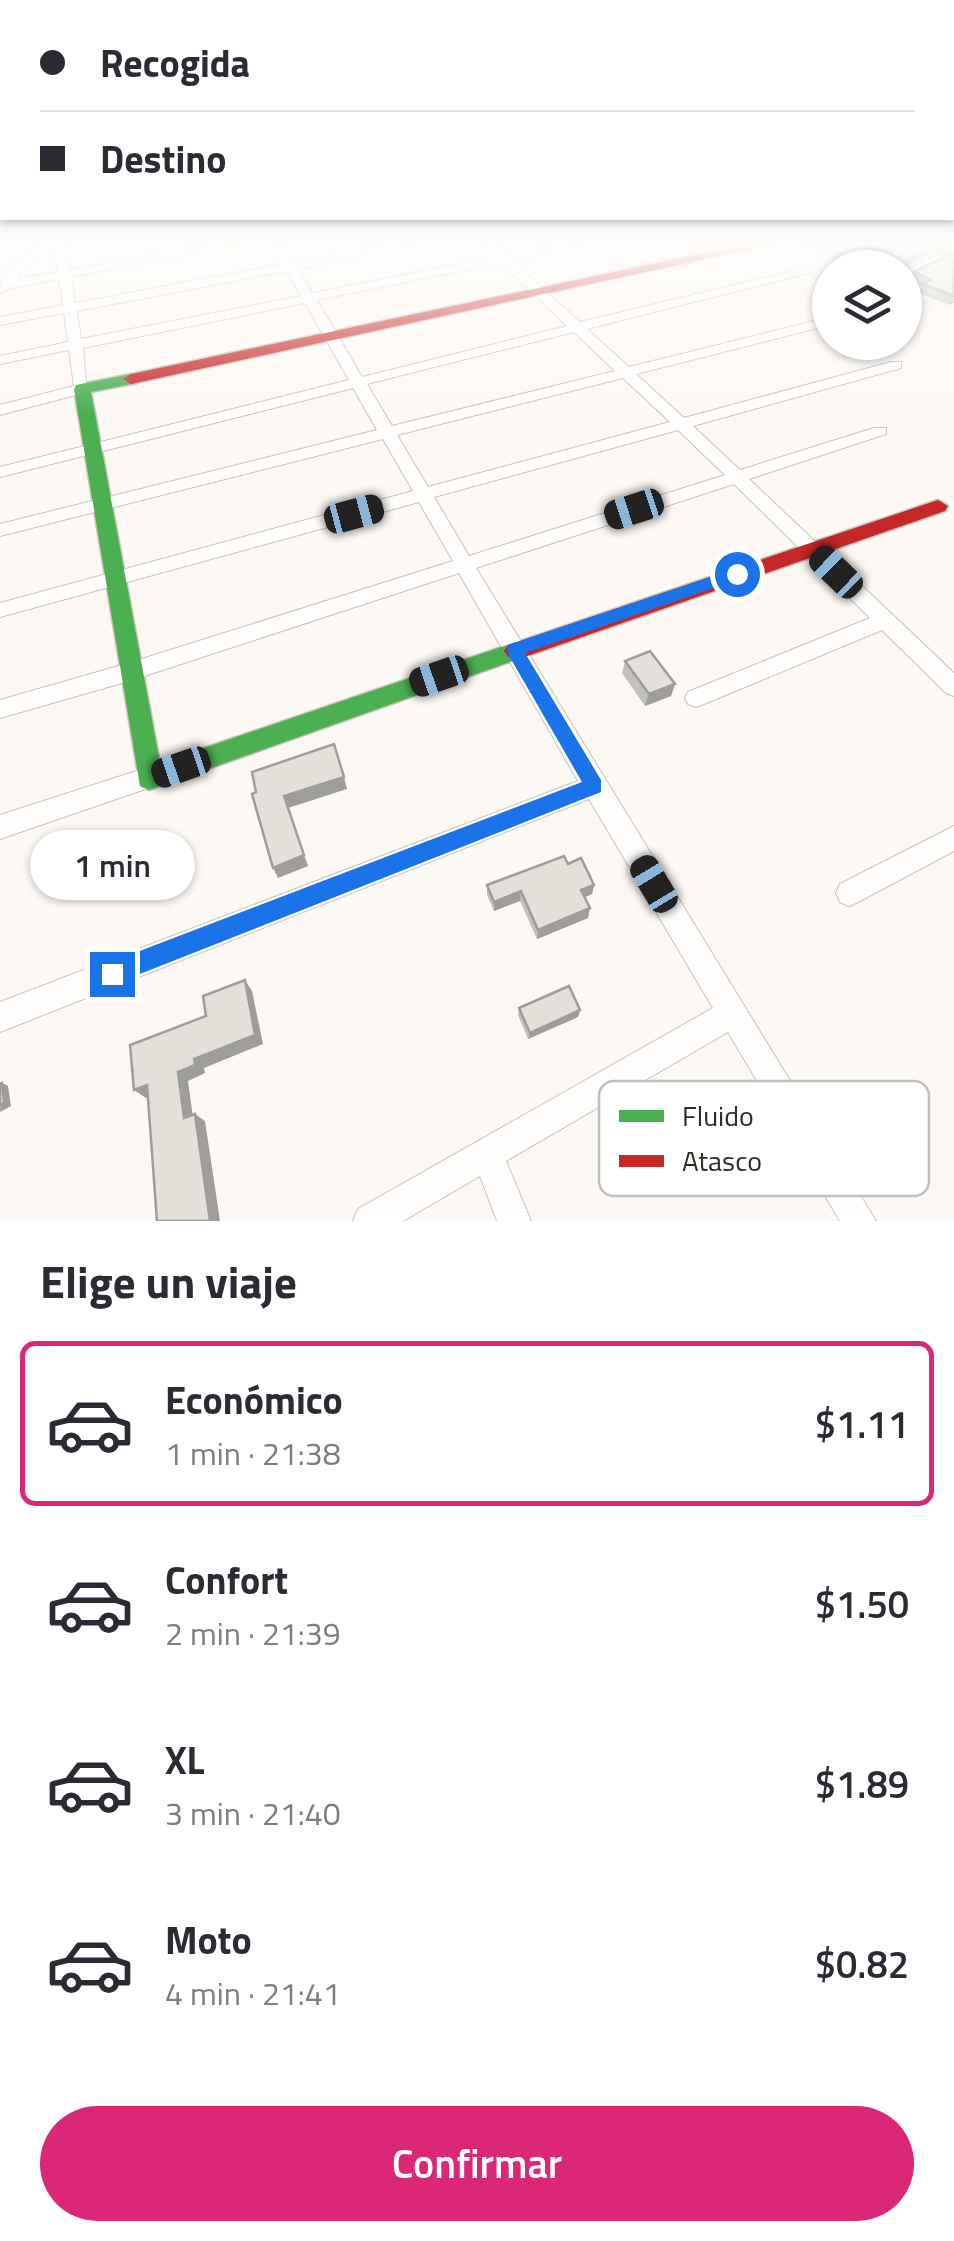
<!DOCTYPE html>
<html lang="es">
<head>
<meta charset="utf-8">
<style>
  :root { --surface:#fff; --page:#f7f7f7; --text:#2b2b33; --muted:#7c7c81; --line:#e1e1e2; --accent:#db2777 }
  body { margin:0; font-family:"Titillium Web",sans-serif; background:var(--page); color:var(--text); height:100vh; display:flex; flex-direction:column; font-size:38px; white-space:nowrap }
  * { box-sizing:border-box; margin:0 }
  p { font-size:32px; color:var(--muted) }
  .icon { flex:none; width:55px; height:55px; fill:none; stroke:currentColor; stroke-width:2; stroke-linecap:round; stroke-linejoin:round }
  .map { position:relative; height:1221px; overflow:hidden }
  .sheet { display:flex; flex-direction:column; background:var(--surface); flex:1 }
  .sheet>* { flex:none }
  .top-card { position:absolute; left:0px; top:0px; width:955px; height:220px; box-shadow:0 2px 8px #0004; display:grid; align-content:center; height:220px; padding:0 40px; background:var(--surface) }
  .tools { position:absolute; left:812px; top:250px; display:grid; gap:20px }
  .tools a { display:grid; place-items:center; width:110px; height:110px; border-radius:50%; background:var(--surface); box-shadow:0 2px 8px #0004; font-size:50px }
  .end { position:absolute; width:45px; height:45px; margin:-22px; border:12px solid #1a73e8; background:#fff; box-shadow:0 0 0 5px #fff }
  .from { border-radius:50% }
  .bubble { position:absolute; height:70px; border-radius:35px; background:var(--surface); box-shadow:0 2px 8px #0004; font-size:32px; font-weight:600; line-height:70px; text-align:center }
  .car { position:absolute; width:30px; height:60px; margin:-30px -15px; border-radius:12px; box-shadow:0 0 8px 2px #0007; background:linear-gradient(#222 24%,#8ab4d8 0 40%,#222 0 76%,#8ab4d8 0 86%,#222 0) }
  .top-card b { display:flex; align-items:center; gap:35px; height:95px; font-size:38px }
  .top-card b+b { border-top:2px solid var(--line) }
  .top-card i { width:25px; height:25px; background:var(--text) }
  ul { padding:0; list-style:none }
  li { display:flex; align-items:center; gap:30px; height:165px; margin:0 20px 15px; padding:0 20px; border:5px solid transparent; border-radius:15px }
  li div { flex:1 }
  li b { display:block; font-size:38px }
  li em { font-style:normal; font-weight:600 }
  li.on { border-color:var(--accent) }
  li>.icon { width:90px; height:90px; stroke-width:1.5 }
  h2 { padding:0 40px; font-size:45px; line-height:120px }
  .action { display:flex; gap:20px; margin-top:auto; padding:20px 40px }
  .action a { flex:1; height:115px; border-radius:60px; background:var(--accent); color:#fff; font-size:40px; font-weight:600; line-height:115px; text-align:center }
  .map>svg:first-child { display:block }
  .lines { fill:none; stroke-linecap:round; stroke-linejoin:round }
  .street-casing { stroke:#c8c3be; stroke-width:2 }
  .fast-casing { stroke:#c8c3be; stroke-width:3 }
  .jam-casing { stroke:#c8c3be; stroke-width:3 }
  .street { fill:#fffefd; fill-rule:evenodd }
  .fast { fill:#4caf50; fill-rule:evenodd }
  .jam { fill:#c62828; fill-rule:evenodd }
  .wall { fill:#c3c1bb }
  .shaded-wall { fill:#9f9d99 }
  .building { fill:#e3e0da; stroke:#9f9d99; stroke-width:2.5 }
  .route { fill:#1a73e8 }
  .key { fill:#fff; stroke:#c1bfbd; stroke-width:2.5 }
  .key-label { font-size:28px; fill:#302a24 }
</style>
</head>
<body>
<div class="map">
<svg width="954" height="1221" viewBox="0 0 954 1221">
  <rect width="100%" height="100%" fill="#fcf8f4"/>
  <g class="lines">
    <defs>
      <path id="street" d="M 45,244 L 66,244 L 70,270 L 217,244 L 244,244 L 71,277 L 75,303 L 283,264 L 271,244 L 283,244 L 294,262 L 392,244 L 418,244 L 298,269 L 312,293 L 494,257 L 481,244 L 494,244 L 506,255 L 560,244 L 584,244 L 512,261 L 580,322 L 813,266 L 813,272 L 587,329 L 629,367 L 830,317 L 830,325 L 636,374 L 684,418 L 891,362 L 901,362 L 901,368 L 693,426 L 740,470 L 874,428 L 886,428 L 886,434 L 749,479 L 954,673 L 954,696 L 946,693 L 882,630 L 704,704 L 696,707 L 688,704 L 685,698 L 688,692 L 870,618 L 734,484 L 476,568 L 876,1221 L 840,1221 L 728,1032 L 506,1161 L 531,1221 L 497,1221 L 480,1176 L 403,1221 L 353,1221 L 358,1209 L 713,1008 L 589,799 L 0,1032 L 0,1002 L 578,781 L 459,573 L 129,681 L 0,718 L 0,700 L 129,663 L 453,561 L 419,502 L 0,617 L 0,603 L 413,491 L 383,439 L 0,536 L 0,524 L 377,430 L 353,388 L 0,477 L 0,467 L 349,380 L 305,303 L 83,348 L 87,392 L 0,415 L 0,405 L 74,386 L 69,350 L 0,364 L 0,356 L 68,342 L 64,313 L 0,325 L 0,317 L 63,305 L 59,279 L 10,288 L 0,293 C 0,270 26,254 45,244 ZM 55,248 L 58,272 L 17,279 L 31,261 ZM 501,263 L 567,326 L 362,377 L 317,300 ZM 287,271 L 301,296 L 81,339 L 77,311 ZM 574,332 L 615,371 L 392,426 L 367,384 ZM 623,378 L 670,422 L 428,487 L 397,435 ZM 678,430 L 725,475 L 469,556 L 434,497 Z
        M 954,246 L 954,255 L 905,280 L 905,271 Z
        M 914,296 L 919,297 L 919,303 L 905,307 L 905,299 Z
        M 149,767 L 157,771 L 161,778 L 157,785 L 0,839 L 0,815 Z
        M 954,826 L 954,851 L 858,902 L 849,906 L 840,902 L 836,893 L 840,884 Z"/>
      <path id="fast" d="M 913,244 L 932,244 L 954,252 L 954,261 Z
        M 131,374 L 139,379 L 137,383 L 91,392 L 160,763 L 516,642 L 524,645 L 528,651 L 524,657 L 149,790 L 140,786 L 74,389 L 76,385 Z"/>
      <path id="jam" d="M 747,244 L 773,244 L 131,384 L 123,379 L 131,374 Z
        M 938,500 L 948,506 L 945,511 L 516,660 L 508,657 L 504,651 L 508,645 Z"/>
    </defs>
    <use href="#street" class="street-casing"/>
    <use href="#fast" class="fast-casing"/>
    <use href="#jam" class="jam-casing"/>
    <use href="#street" class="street"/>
    <use href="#fast" class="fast"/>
    <use href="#jam" class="jam"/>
  </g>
  <path class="wall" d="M 800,244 L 922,244 L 927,255 L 905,268 L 854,268 Z
    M 954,254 L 954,303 L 950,305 L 919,293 L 922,287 L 910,282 L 914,272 Z
    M 625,661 L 675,684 L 671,696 L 645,706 L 622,673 Z
    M 568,864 L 594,885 L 592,894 L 585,897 L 588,918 L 537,939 L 520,901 L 494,911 L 487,895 L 487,885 Z
    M 519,1008 L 580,1010 L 578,1017 L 528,1039 L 518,1015 Z"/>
  <path class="shaded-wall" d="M 931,248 L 927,255 L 903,268 L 906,260 Z
    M 675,684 L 671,696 L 645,706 L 649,694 Z
    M 344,777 L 347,789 L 288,808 L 308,866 L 278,878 L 273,868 L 284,796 Z
    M 594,885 L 592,894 L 579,900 L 581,890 Z
    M 521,891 L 520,901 L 494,911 L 494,902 Z
    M 590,908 L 588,918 L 537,939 L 538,930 Z
    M 245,980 L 252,991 L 263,1044 L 204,1068 L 205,1073 L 188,1081 L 194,1125 L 184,1118 L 178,1072 L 194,1059 Z
    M 580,1010 L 578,1017 L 528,1039 L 530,1033 Z
    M 2,1083 L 8,1086 L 11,1106 L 0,1112 Z
    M 147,1085 L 158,1093 L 146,1098 L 134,1090 Z
    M 195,1114 L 205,1121 L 220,1221 L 210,1221 Z"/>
  <path class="building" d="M 820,244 L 922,244 L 931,248 L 906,260 L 905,268 L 897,268 L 883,262 L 873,267 Z
    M 951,254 L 954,254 L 954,296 L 923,284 L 931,280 L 914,272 Z
    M 650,651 L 675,684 L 649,694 L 625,661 Z
    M 334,744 L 344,777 L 284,796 L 304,855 L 273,868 L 252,794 L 256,792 L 252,772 Z
    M 564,856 L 568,864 L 581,858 L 594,885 L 581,890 L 590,908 L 538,930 L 521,891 L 494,902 L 487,885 Z
    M 245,980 L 255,1035 L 194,1059 L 195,1065 L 178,1072 L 184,1118 L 195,1114 L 210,1221 L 157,1221 L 147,1085 L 134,1090 L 130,1045 L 206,1016 L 203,996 Z
    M 569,986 L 580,1010 L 530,1033 L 519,1008 Z
    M 2,1083 L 4,1103 L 0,1105 L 0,1084 Z"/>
  <linearGradient id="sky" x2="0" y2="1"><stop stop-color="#9ac2d7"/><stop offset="0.59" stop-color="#fefcfa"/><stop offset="1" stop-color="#fefcfa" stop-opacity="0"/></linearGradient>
  <rect width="954" height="415" fill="url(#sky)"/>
  <path class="route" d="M 737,568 L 745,574 L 743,578 L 525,653 L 601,780 L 601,792 L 112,985 L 103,982 L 100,974 L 103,965 L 582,782 L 508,654 L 508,645 Z"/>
  <rect x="599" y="1081" width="330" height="115" rx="15" class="key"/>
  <rect x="619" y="1110" width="45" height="12" fill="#4caf50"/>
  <rect x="619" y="1155" width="45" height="12" fill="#c62828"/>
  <g class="key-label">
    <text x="682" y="1126">Fluido</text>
    <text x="682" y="1171">Atasco</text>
  </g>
</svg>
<div class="tools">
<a><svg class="icon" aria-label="layers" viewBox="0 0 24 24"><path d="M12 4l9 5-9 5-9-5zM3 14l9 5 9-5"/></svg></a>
</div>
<i class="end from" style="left:737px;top:574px"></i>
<i class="end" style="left:112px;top:974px"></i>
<div class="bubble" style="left:30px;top:830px;width:165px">1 min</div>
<i class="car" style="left:634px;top:509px;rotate:252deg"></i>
<i class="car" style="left:354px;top:514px;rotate:75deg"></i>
<i class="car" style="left:836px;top:572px;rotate:314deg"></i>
<i class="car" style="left:439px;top:676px;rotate:251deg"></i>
<i class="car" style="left:181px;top:767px;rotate:251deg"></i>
<i class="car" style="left:654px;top:884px;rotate:329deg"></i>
<div class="top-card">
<b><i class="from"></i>Recogida</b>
<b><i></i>Destino</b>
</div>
</div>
<section class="sheet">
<h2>Elige un viaje</h2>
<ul>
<li class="on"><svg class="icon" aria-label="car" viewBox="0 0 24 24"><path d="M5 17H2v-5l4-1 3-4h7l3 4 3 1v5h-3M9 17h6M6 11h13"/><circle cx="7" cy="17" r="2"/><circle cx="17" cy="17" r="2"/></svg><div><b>Económico</b><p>1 min · 21:38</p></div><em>$1.11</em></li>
<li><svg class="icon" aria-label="car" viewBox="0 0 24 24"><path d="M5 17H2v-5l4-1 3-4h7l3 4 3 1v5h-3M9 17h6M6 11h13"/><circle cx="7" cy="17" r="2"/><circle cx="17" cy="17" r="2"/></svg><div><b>Confort</b><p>2 min · 21:39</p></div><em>$1.50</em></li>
<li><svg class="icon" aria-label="car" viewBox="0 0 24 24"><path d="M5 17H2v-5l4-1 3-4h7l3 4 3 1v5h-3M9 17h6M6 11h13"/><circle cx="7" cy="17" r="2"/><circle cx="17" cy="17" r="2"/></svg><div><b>XL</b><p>3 min · 21:40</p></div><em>$1.89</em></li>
<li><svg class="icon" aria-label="car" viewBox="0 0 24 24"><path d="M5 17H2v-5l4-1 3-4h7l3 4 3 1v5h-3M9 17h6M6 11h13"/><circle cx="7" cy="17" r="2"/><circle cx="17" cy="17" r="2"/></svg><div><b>Moto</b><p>4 min · 21:41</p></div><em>$0.82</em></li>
</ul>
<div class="action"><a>Confirmar</a></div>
</section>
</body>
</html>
